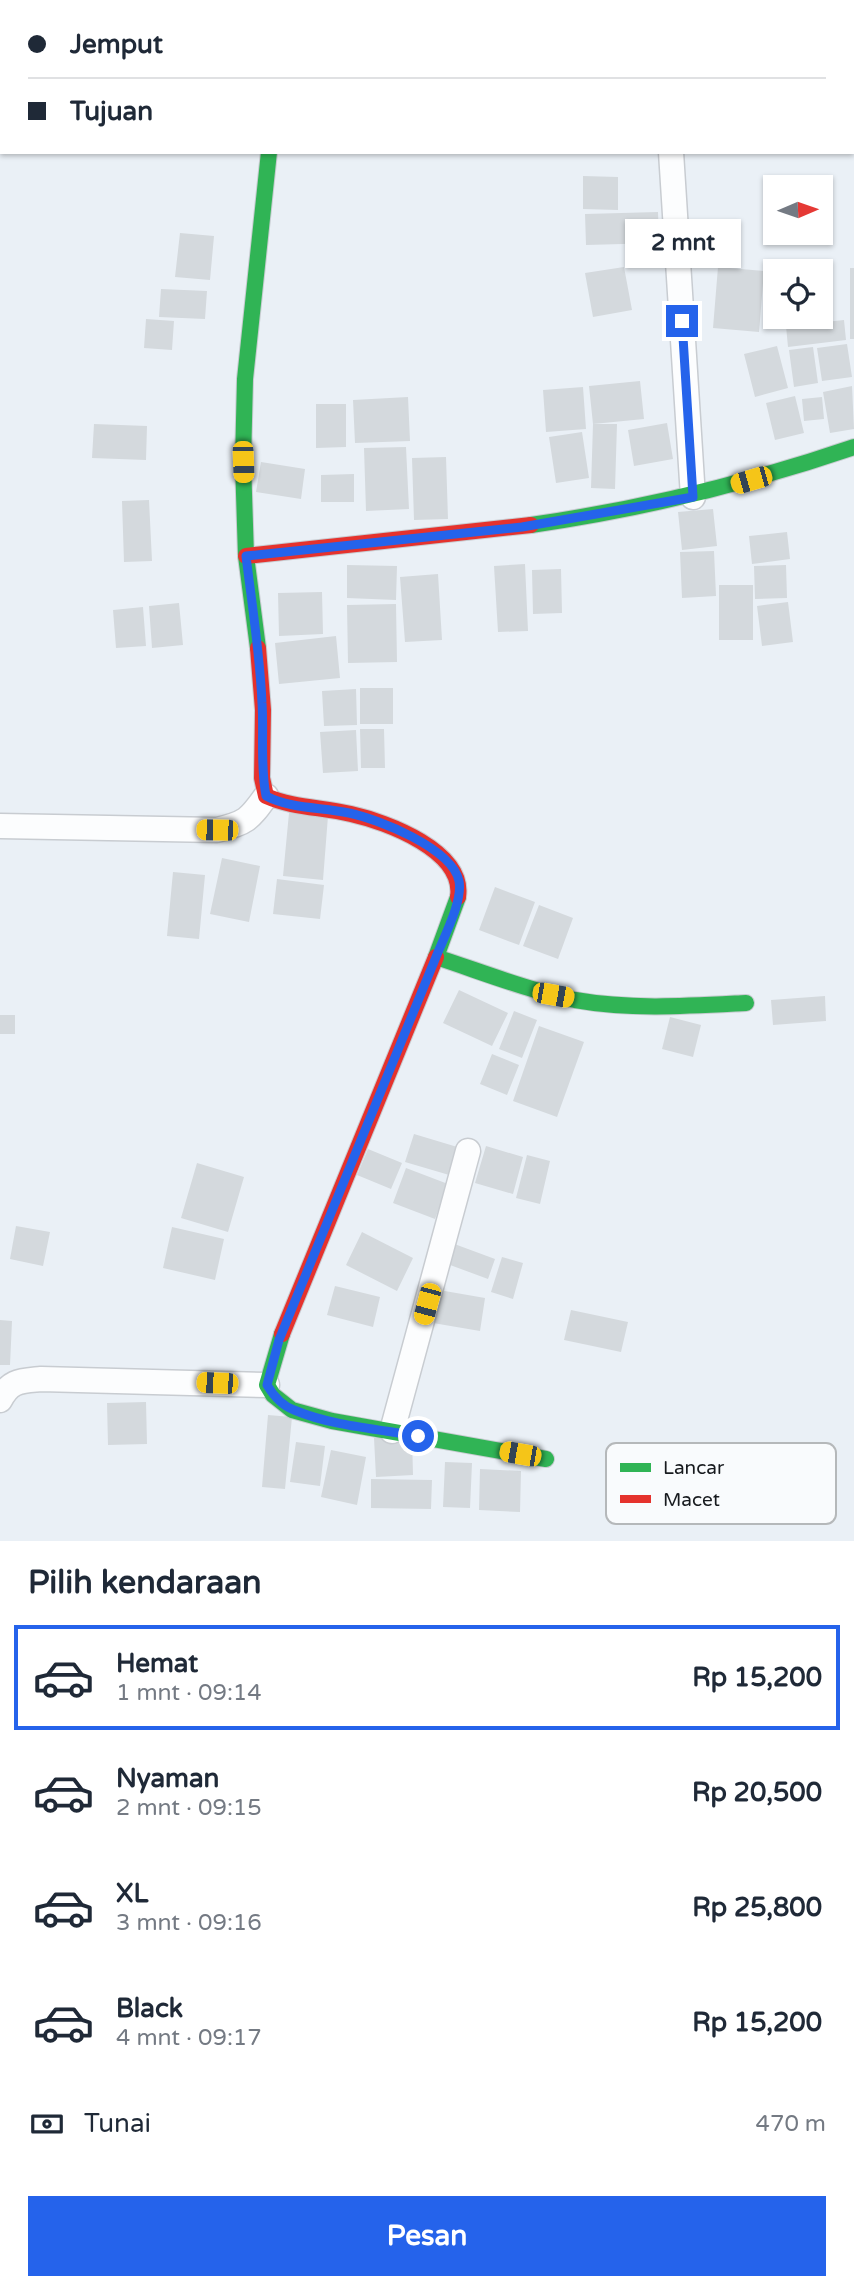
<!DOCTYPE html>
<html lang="id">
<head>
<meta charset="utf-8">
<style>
  :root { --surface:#fff; --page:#f6f6f7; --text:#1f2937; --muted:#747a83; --line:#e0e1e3; --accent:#2563eb }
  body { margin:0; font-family:"Varela Round",sans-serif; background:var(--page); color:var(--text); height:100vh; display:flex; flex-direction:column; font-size:26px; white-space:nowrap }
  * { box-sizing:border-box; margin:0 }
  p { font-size:23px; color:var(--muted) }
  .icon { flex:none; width:38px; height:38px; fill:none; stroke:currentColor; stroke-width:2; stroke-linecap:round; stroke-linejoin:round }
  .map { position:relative; height:1541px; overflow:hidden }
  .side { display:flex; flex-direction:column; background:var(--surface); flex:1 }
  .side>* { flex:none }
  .hud { position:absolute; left:0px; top:0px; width:854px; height:154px; box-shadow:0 2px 5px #0004; display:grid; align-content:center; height:154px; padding:0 28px; background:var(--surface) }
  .needle { width:46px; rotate:88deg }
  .controls { position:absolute; left:763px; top:175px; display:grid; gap:14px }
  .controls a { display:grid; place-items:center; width:70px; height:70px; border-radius:0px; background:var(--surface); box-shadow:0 2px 5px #0004; font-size:35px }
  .end { position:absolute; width:32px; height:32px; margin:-16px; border:9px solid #2563eb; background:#fff; box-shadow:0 0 0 4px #fff }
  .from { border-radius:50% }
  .bubble { position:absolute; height:49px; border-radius:0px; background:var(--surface); box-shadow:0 2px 5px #0004; font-size:23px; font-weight:800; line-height:49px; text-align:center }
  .car { position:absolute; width:21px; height:42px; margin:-21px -10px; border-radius:9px; box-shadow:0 0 5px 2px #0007; background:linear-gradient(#f5c518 24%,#345 0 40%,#f5c518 0 76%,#345 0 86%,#f5c518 0) }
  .hud b { display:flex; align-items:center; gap:24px; height:66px; font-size:26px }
  .hud b+b { border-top:2px solid var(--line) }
  .hud i { width:18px; height:18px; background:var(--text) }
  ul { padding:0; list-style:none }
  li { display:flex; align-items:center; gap:21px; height:105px; margin:0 14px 10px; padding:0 14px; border:4px solid transparent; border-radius:0px }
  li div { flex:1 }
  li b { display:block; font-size:26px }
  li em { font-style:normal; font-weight:800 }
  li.current { border-color:var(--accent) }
  li>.icon { width:63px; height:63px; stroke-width:1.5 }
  h2 { padding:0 28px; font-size:32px; line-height:84px }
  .pay { display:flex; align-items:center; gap:18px; height:77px; padding:0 28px; font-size:26px }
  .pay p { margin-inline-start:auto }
  .action { display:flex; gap:14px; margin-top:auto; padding:14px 28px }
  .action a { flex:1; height:80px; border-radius:0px; background:var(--accent); color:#fff; font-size:28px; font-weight:800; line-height:80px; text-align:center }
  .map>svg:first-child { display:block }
  .building { fill:#d4d9dd }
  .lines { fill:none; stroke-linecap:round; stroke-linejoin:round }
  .street-casing { stroke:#c8ccd1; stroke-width:27 }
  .fast-casing { stroke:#c8ccd1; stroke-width:18 }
  .jam-casing { stroke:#c8ccd1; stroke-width:18 }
  .street { stroke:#fcfdfe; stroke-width:24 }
  .fast { stroke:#30b455; stroke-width:16 }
  .jam { stroke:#e5322d; stroke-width:16 }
  .route { stroke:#2563eb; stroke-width:9 }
  .key { fill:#f9fbfd; stroke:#b5b8ba; stroke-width:2 }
  .key-label { font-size:19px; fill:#171a1e }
</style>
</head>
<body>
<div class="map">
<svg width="854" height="1541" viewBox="0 0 854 1541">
  <rect width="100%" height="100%" fill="#eaf0f6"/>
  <path class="building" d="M 583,176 L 618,177 L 618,210 L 583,209 Z
    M 658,212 L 659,243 L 586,245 L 585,214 Z
    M 180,233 L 214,236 L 210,280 L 175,277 Z
    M 662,245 L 664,263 L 629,268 L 626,250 Z
    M 624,267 L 632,310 L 593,317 L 585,273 Z
    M 718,267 L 764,271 L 759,332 L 713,328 Z
    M 850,268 L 854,268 L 854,339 L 850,339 Z
    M 161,289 L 207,291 L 205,319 L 159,317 Z
    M 146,319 L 174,321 L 172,350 L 144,348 Z
    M 844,320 L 846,340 L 788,347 L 786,326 Z
    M 847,344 L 852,377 L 822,381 L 817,348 Z
    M 777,346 L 788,388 L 755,397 L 744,354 Z
    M 813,347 L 818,383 L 794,387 L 789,350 Z
    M 640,381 L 644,419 L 593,424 L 617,424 L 615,489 L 591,488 L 593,424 L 589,386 Z
    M 852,386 L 854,429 L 830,433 L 823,392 Z
    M 583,387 L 586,429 L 546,432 L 543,390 Z
    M 795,396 L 804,433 L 775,440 L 766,403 Z
    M 408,397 L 410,441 L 355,443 L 353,400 Z
    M 822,397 L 824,419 L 804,421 L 802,399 Z
    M 316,404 L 346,404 L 346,447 L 316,448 Z
    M 667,423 L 673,459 L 634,466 L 628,430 Z
    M 94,424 L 147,426 L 146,460 L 92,458 Z
    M 582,432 L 589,478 L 556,483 L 549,437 Z
    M 406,447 L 409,509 L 366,511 L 364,448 Z
    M 446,457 L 448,519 L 414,520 L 412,458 Z
    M 261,462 L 305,469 L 301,499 L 256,492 Z
    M 354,474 L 354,502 L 321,502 L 321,475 Z
    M 149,500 L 152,561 L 124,562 L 122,501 Z
    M 713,509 L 717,546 L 682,550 L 678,512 Z
    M 787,532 L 790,559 L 752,564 L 749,536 Z
    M 714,551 L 716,596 L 682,598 L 680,552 Z
    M 525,564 L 528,631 L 498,632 L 494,566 Z
    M 347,565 L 397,566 L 396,600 L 347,598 Z
    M 786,565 L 787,598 L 755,599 L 754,566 Z
    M 561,569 L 562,613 L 533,614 L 532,570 Z
    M 438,574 L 442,640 L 405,642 L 400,577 Z
    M 719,585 L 753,585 L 753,640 L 719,640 Z
    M 322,592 L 323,634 L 279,636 L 278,593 Z
    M 788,602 L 793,642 L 762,646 L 757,606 Z
    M 179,603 L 183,645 L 152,648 L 149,606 Z
    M 396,604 L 397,662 L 348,663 L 347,605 Z
    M 143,607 L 146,646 L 116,648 L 113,610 Z
    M 336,636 L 340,678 L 279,684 L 275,643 Z
    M 360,688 L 393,688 L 393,724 L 360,724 Z
    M 356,689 L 357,725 L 324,726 L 322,691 Z
    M 360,729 L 384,729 L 385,768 L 361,768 Z
    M 356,730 L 358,771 L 323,773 L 320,732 Z
    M 289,813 L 328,816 L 323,880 L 283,876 Z
    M 222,858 L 260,866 L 249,922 L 210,914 Z
    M 173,872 L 205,875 L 199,939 L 167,936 Z
    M 277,879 L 324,885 L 320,919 L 273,914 Z
    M 495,887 L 535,902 L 519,945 L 479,930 Z
    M 539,905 L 573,918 L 558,959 L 523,946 Z
    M 459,990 L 508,1013 L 492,1046 L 443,1023 Z
    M 825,996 L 826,1021 L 773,1025 L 771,1000 Z
    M 514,1011 L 537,1020 L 522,1058 L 499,1049 Z
    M 0,1015 L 15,1015 L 15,1034 L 0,1034 Z
    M 670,1017 L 701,1025 L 693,1057 L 662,1049 Z
    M 539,1026 L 584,1042 L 557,1117 L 513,1101 Z
    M 492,1054 L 519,1065 L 507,1095 L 480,1084 Z
    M 414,1134 L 464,1149 L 456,1177 L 405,1162 Z
    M 486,1146 L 523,1157 L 513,1194 L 475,1183 Z
    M 368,1149 L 402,1163 L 391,1189 L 357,1175 Z
    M 527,1155 L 550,1161 L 540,1204 L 516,1198 Z
    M 197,1163 L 244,1177 L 228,1232 L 181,1218 Z
    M 406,1168 L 448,1184 L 435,1219 L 393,1203 Z
    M 16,1226 L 50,1232 L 43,1266 L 10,1259 Z
    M 172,1227 L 224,1239 L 215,1280 L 163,1268 Z
    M 362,1232 L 413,1258 L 397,1291 L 346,1265 Z
    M 449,1242 L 495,1259 L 488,1279 L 442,1262 Z
    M 502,1257 L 523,1263 L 513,1299 L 491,1292 Z
    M 335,1286 L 380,1297 L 373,1327 L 327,1315 Z
    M 439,1290 L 485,1298 L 480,1331 L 433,1323 Z
    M 571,1310 L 628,1322 L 621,1352 L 564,1340 Z
    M 0,1320 L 12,1321 L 10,1365 L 0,1365 Z
    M 146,1402 L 147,1444 L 108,1445 L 107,1403 Z
    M 268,1415 L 292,1417 L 285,1489 L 262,1487 Z
    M 412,1437 L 413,1475 L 376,1477 L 374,1438 Z
    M 296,1442 L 325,1446 L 320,1486 L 290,1482 Z
    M 331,1450 L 366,1457 L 357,1505 L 321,1497 Z
    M 445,1462 L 472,1463 L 470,1508 L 443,1507 Z
    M 480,1469 L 521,1471 L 520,1512 L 479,1510 Z
    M 371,1479 L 432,1480 L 431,1509 L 371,1508 Z"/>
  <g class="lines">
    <defs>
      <path id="street" d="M 658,0 L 658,2
        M 706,0 L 715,2
        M 286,2 L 286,0
        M 852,30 L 854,30
        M 671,152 L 693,497
        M 0,826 L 217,830 C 246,823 249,820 266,796
        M 0,1400 C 10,1380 21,1381 41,1379 L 267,1385
        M 392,1431 L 468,1151"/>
      <path id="fast" d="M 531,525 C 642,509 749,483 854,447
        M 258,648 L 246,556 L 243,462 L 245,379 L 269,152
        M 458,897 L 436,957 C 482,972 527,990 575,1000 C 631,1010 689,1006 746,1003
        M 282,1334 L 267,1385 L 273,1395 L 292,1410 L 332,1421 L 546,1459"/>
      <path id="jam" d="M 246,556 L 531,525
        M 258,648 L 263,710 L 262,778 L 266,796 C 293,808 322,807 351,814 C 387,822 465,851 458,897
        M 282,1334 L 436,957"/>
    </defs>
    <use href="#street" class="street-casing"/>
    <use href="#fast" class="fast-casing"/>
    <use href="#jam" class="jam-casing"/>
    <use href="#street" class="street"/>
    <use href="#fast" class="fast"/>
    <use href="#jam" class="jam"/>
  </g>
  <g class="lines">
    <path class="route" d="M 418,1436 C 377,1429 332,1426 294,1410 C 283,1406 273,1395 267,1385 L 279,1340 L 436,957 C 444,937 463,901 459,881 C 452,848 378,819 349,813 C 321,807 291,809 266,796 C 260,765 264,734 262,703 C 260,654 252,605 246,556 L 522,527 L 693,497 L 682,321"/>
  </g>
  <rect x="606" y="1443" width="230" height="81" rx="10" class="key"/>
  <rect x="620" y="1463" width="31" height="9" fill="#30b455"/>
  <rect x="620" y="1495" width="31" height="8" fill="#e5322d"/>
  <g class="key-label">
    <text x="663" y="1474">Lancar</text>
    <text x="663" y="1506">Macet</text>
  </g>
</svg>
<div class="controls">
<a><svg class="needle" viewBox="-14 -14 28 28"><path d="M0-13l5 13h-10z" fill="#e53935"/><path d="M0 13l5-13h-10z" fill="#747a83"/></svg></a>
<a><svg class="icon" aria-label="locate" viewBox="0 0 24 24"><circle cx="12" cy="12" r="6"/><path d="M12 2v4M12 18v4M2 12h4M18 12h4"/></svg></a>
</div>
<i class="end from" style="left:418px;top:1436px"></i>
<i class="end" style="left:682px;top:321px"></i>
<div class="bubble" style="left:625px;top:219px;width:116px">2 mnt</div>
<i class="car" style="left:243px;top:462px;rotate:178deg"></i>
<i class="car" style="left:751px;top:480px;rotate:254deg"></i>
<i class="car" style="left:217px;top:830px;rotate:271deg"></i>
<i class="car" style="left:553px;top:995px;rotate:100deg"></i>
<i class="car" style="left:427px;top:1304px;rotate:195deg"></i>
<i class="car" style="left:217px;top:1383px;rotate:272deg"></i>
<i class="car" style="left:520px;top:1454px;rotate:280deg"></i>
<div class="hud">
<b><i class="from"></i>Jemput</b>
<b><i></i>Tujuan</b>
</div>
</div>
<section class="side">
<h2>Pilih kendaraan</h2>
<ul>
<li class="current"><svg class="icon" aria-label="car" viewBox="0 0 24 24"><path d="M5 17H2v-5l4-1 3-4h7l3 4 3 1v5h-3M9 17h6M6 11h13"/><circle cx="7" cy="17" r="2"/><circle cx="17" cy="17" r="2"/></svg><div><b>Hemat</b><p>1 mnt · 09:14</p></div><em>Rp 15,200</em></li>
<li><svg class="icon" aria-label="car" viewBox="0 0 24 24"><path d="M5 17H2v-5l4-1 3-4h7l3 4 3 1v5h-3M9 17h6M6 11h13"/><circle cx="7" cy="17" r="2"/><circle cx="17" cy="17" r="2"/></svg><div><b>Nyaman</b><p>2 mnt · 09:15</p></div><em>Rp 20,500</em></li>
<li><svg class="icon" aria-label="car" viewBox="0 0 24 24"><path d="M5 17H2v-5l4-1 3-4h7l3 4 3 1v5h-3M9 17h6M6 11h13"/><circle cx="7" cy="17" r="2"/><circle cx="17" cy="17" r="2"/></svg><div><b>XL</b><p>3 mnt · 09:16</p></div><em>Rp 25,800</em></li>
<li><svg class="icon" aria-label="car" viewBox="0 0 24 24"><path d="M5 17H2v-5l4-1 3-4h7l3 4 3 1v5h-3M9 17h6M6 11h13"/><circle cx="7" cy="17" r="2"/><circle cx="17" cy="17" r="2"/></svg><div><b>Black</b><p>4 mnt · 09:17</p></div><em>Rp 15,200</em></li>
</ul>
<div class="pay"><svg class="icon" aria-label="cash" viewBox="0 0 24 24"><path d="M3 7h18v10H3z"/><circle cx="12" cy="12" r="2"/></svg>Tunai<p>470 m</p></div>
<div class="action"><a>Pesan</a></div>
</section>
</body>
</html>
